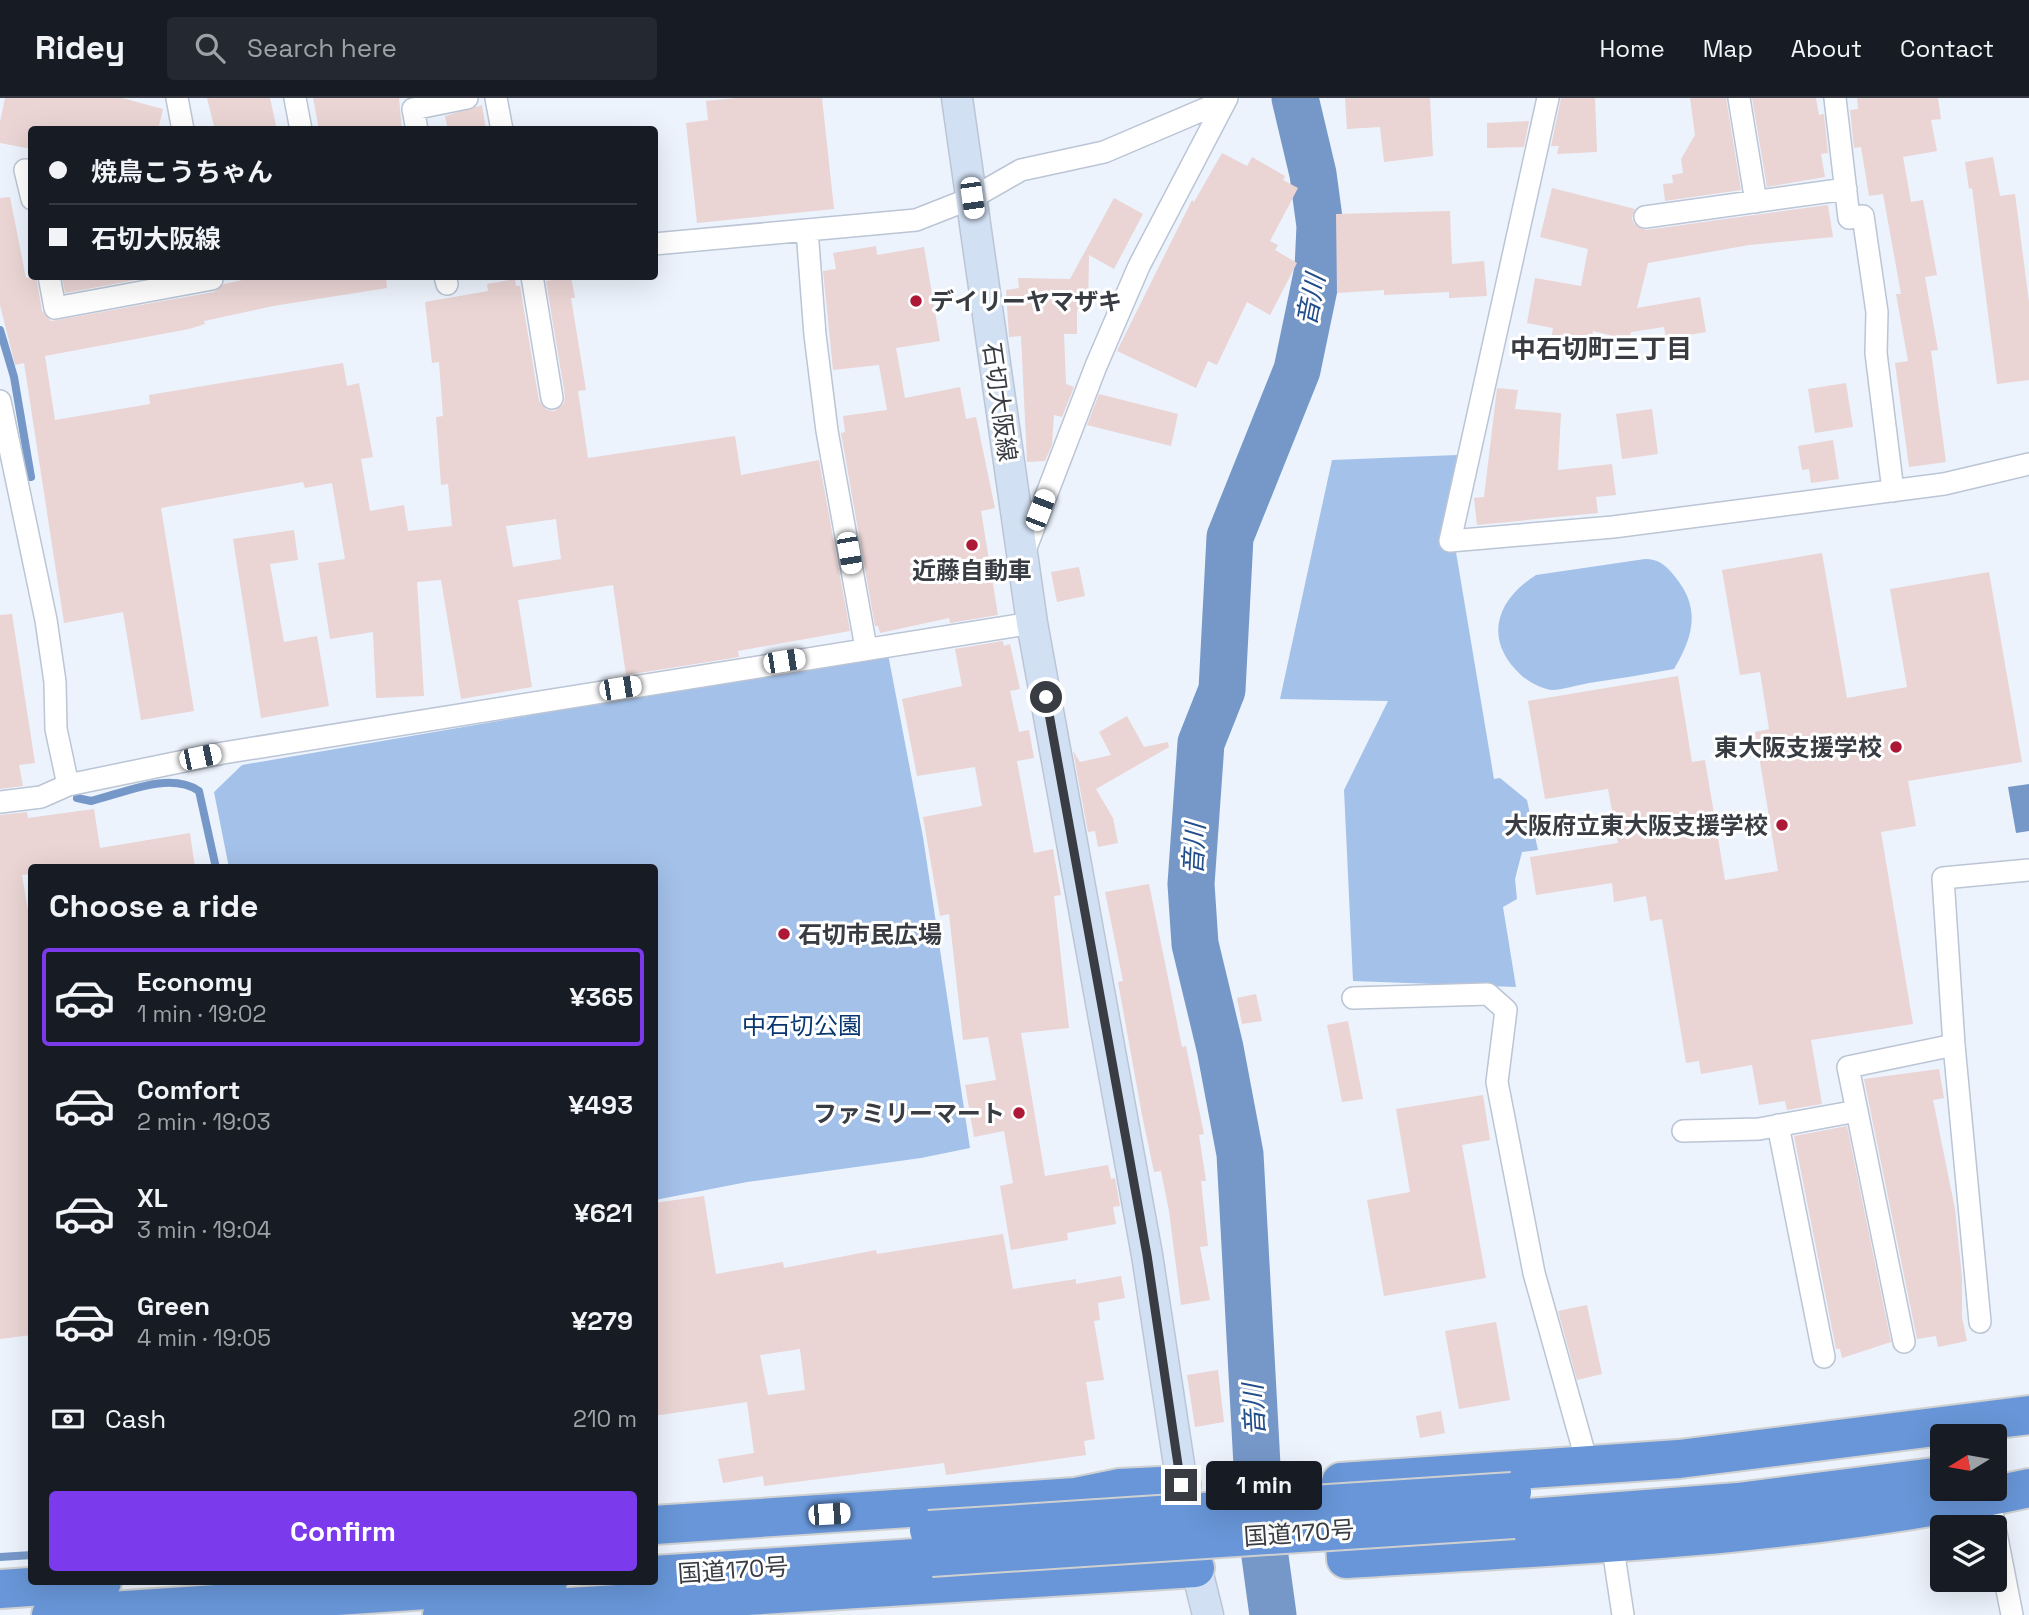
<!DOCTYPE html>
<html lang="en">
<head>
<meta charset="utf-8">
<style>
  :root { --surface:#171b24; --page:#242831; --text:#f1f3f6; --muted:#9ea1a6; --line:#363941; --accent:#7c3aed }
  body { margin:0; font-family:"Space Grotesk","Noto Sans JP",sans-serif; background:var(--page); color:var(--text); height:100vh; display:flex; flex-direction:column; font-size:26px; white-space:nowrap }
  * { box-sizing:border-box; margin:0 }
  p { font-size:23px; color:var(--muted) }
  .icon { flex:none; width:38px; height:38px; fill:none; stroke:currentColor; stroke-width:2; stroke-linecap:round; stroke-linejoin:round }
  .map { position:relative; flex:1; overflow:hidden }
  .details { position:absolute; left:28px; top:766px; width:630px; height:721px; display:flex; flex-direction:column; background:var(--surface); border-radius:7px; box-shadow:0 7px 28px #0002 }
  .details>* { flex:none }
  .guide { position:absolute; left:28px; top:28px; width:630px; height:154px; border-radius:7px; box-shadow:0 7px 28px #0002; display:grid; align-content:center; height:154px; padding:0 21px; background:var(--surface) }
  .needle { width:46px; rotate:259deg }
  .fabs { position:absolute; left:1930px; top:1326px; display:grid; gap:14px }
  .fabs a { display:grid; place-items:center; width:77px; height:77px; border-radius:7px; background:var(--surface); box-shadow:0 7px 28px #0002; font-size:35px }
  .end { position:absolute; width:32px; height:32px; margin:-16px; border:9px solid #393d43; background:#fff; box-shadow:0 0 0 4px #fff }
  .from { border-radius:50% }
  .bubble { position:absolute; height:49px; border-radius:7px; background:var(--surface); box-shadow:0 7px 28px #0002; font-size:23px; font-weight:600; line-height:49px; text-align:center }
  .car { position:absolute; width:21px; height:42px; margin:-21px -10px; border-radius:9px; box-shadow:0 0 5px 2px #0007; background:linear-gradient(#fff 24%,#345 0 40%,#fff 0 76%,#345 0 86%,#fff 0) }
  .guide b { display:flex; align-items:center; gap:24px; height:66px; font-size:26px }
  .guide b+b { border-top:2px solid var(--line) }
  .guide i { width:18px; height:18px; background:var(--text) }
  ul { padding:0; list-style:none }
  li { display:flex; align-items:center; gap:21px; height:98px; margin:0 14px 10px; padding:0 7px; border:4px solid transparent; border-radius:7px }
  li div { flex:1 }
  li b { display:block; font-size:26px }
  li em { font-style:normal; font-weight:600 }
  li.selected { border-color:var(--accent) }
  li>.icon { width:63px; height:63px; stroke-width:1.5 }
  h2 { padding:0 21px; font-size:32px; line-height:84px }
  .pay { display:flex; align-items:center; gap:18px; height:77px; padding:0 21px; font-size:26px }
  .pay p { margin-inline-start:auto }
  .action { display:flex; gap:14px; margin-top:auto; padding:14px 21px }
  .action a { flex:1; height:80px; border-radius:7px; background:var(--accent); color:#fff; font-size:28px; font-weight:600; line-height:80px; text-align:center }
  header { display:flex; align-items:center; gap:42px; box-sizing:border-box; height:98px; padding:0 35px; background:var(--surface); border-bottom:2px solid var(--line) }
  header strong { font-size:33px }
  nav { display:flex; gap:38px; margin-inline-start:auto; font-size:24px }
  .search { width:490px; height:63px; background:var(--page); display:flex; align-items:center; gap:18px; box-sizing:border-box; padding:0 24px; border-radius:7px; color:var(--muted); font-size:26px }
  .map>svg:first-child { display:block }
  .green { fill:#a4c1e9 }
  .water { fill:#7698c9 }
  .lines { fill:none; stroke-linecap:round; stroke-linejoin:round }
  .stream { stroke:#7698c9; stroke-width:8 }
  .river { stroke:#7698c9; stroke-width:47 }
  .building { fill:#ead4d4; fill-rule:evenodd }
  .street-casing { stroke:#bbc5d5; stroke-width:24 }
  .secondary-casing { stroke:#bbc5d5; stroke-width:33 }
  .highway-casing { stroke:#cfd0d2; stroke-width:42 }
  .street { stroke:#fff; stroke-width:21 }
  .secondary { stroke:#d2e0f3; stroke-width:30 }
  .highway { stroke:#6896d8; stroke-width:38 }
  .highway-bridge-casing { stroke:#cfd0d2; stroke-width:42; stroke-linecap:butt }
  .highway-bridge { stroke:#6896d8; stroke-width:38 }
  .route { stroke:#393d43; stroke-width:9 }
  .poi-dot { fill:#ad1836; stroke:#fff; stroke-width:2.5 }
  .labels { text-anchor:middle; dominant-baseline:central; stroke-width:6; stroke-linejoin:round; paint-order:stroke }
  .poi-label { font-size:24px; font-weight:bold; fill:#393d43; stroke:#fff; text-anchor:end }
  .street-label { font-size:24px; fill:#393d43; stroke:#fff }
  .park-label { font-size:24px; fill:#083671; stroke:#fff }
  .water-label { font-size:26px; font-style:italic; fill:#214d8a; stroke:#fff }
  .neighbourhood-label { font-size:26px; font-weight:bold; fill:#393d43; stroke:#fff }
</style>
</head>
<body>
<header>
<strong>Ridey</strong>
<div class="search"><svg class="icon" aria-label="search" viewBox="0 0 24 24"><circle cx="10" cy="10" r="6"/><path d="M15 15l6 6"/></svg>Search here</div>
<nav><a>Home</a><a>Map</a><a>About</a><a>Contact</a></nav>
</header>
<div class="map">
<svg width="2029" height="1517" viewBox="0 0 2029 1517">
  <rect width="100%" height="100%" fill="#ecf3fc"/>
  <path class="green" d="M 1457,357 L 1444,451 L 1456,454 L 1494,681 L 1500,680 L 1527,702 L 1538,752 L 1522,754 L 1515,781 L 1517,801 L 1503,809 L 1516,889 L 1353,883 L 1344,692 L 1388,603 L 1280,601 L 1332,362 Z
    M 1645,461 C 1659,461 1667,468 1676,480 C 1701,511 1693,539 1674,571 C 1646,576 1617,581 1589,585 C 1577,587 1563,592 1551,592 C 1542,591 1529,584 1522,578 C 1483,543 1495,503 1536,477 Z
    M 888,556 L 923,739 L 970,1050 L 921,1060 L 747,1084 L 655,1102 L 654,770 L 229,770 L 214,694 L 242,667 Z"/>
  <path class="water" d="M 2029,686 L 2029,733 L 2016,735 L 2008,689 Z"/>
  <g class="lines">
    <path class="stream" d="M 0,232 L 14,279 L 31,379
      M 77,700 L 91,703 C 124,695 169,673 199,693 L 216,770
      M 0,1459 L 32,1457"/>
    <path class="river" d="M 1273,1517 L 1260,1422 L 1240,1056 L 1220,950 L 1195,846 L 1191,786 L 1201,645 L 1222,592 L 1230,439 L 1297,272 L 1318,171 L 1320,128 L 1313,76 L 1295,0"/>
  </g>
  <path class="building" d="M 5,0 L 122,0 L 163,11 L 158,32 L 32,32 L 32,51 L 0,45 L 0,24 Z
    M 207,0 L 270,0 L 277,32 L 215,32 Z
    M 313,0 L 399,0 L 402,32 L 319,32 Z
    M 737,0 L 822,0 L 834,111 L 697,125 L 686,25 L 708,22 L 706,3 Z
    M 1345,0 L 1430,0 L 1433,58 L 1384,64 L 1380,29 L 1347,31 Z
    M 1561,0 L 1595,0 L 1597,54 L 1557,56 L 1559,48 L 1551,48 Z
    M 1690,0 L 1726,0 L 1741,92 L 1665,103 L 1663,86 L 1673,85 L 1672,77 L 1683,75 L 1681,61 L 1695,37 Z
    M 1752,0 L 1816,0 L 1819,17 L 1824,16 L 1828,55 L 1821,56 L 1825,79 L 1767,89 Z
    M 1857,0 L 1938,0 L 1941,21 L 1931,22 L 1937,53 L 1903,59 L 1911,104 L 1923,102 L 1937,177 L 1925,179 L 1938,252 L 1931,253 L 1946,364 L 1909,369 L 1895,265 L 1908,263 L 1896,196 L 1901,196 L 1883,96 L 1869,98 L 1861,49 L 1854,50 L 1850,12 L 1858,11 Z
    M 482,7 L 486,32 L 448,32 L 445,18 Z
    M 1529,23 L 1524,49 L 1487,50 L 1487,25 Z
    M 1222,55 L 1247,68 L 1252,59 L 1285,78 L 1283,82 L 1298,90 L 1270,143 L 1278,147 L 1275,152 L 1297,165 L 1270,217 L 1247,204 L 1217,267 L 1208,263 L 1196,290 L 1117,253 L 1192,102 L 1194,104 Z
    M 1993,59 L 2000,98 L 2015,96 L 2029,204 L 2029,282 L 1997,286 L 1972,90 L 1969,91 L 1965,64 Z
    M 1552,90 L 1635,111 L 1632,120 L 1634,126 L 1646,132 L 1828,107 L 1833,139 L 1749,147 L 1648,165 L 1637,210 L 1700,199 L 1706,234 L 1666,241 L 1664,229 L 1631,234 L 1629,242 L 1593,233 L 1589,260 L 1549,254 L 1553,230 L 1527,225 L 1535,180 L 1581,188 L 1588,151 L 1540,139 Z
    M 10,99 L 26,180 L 36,178 L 42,213 L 51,223 L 214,194 L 224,186 L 260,178 L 386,178 L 387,190 L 273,208 L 204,223 L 205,226 L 189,231 L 45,258 L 55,322 L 150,306 L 149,297 L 343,265 L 347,288 L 359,285 L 373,359 L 361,361 L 370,413 L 404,407 L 408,433 L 452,428 L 448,386 L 441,387 L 436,319 L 443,318 L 439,264 L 432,265 L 425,204 L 488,193 L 487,186 L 515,181 L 516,188 L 520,188 L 539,303 L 547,312 L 555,313 L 564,305 L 565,298 L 546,183 L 571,179 L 575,200 L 571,200 L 586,292 L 578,293 L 588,360 L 735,338 L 741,377 L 819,362 L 850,533 L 738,553 L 739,559 L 626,577 L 613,487 L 518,502 L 532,589 L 461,601 L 441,482 L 417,484 L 424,598 L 376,600 L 373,534 L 330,541 L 318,465 L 345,461 L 332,385 L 305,390 L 303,384 L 161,410 L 194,613 L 141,622 L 123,514 L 64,525 L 24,265 L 15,267 L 0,207 L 0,100 ZM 556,421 L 561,461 L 513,469 L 506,428 Z
    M 1114,100 L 1143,116 L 1114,171 L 1089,157 L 1088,211 L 1077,211 L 1077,236 L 1064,236 L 1066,286 L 1074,289 L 1062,319 L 1054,317 L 1052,347 L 1045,363 L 1027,364 L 1021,238 L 1009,239 L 1006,192 L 1019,190 L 1018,180 L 1070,181 Z
    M 1450,113 L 1452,166 L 1484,163 L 1487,198 L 1449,200 L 1449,194 L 1384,197 L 1384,192 L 1337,195 L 1336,116 Z
    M 876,148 L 877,157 L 924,149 L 940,243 L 896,250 L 905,300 L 960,289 L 966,321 L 976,319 L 995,410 L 981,413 L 998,517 L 950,525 L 949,520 L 880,535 L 878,528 L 875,528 L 841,335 L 845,334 L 843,318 L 887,312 L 879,267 L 833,272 L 823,173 L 836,171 L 833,155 Z
    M 62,178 L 152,178 L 152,179 L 65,195 Z
    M 1846,285 L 1853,329 L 1815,335 L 1808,291 Z
    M 1497,290 L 1518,292 L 1515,311 L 1561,315 L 1558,372 L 1612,366 L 1616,397 L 1596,399 L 1598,415 L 1477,427 L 1474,400 L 1484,399 Z
    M 1099,296 L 1178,316 L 1171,348 L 1087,327 Z
    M 1652,311 L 1658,356 L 1622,361 L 1616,316 Z
    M 1833,342 L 1839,381 L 1811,385 L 1809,371 L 1802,372 L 1798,348 Z
    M 294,432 L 298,462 L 270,466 L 284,544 L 317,538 L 329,608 L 261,620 L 233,441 Z
    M 1822,455 L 1847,600 L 1907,589 L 1890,491 L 1989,474 L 2022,664 L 1908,683 L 1916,728 L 1881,734 L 1913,926 L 1811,942 L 1822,1006 L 1787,1012 L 1785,1003 L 1759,1007 L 1752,967 L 1701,976 L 1699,963 L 1686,965 L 1662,821 L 1650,823 L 1646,798 L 1614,804 L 1612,785 L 1536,797 L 1530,759 L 1618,745 L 1608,691 L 1545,701 L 1528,603 L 1678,578 L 1692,664 L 1705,662 L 1725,782 L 1778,773 L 1755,634 L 1769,631 L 1760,574 L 1740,577 L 1722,472 Z
    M 1079,469 L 1085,498 L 1057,504 L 1051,474 Z
    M 12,516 L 35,665 L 19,667 L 23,688 L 0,691 L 0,517 Z
    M 1003,543 L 1004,548 L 1010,546 L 1020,591 L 1010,593 L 1019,634 L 1029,632 L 1034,660 L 1017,663 L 1034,755 L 1053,751 L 1061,797 L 1054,798 L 1069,930 L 1021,935 L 1045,1078 L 1108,1067 L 1111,1081 L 1115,1080 L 1120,1108 L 1113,1109 L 1116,1126 L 1067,1135 L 1068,1142 L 1011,1152 L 1000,1088 L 1013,1085 L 1004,1033 L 974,1039 L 965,987 L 996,982 L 988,939 L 963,942 L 949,816 L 940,818 L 923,719 L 982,708 L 975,669 L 917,678 L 902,601 L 962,588 L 955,551 Z
    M 1127,618 L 1144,649 L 1168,644 L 1169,649 L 1096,691 L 1113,720 L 1118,745 L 1098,749 L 1095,733 L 1088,734 L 1073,653 L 1080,664 L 1111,657 L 1099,634 Z
    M 94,711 L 100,750 L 190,735 L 195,770 L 32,770 L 32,776 L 22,777 L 32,836 L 32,1237 L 0,1241 L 0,717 L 27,714 L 28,720 Z
    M 1149,786 L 1182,949 L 1186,948 L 1204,1036 L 1199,1037 L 1206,1083 L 1201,1083 L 1208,1148 L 1200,1149 L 1210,1202 L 1181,1207 L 1169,1113 L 1161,1073 L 1154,1074 L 1142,1017 L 1118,884 L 1123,883 L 1105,794 Z
    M 1256,896 L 1262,923 L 1242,926 L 1237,900 Z
    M 1348,923 L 1363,1001 L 1342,1004 L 1327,927 Z
    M 1939,971 L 1944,1000 L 1933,1002 L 1955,1111 L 1962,1180 L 1962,1219 L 1967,1243 L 1938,1249 L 1936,1238 L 1917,1241 L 1864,981 Z
    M 1483,997 L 1490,1042 L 1462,1047 L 1486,1180 L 1384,1198 L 1367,1102 L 1410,1094 L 1396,1011 Z
    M 1847,1028 L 1891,1244 L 1842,1260 L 1840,1251 L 1836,1251 L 1794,1038 Z
    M 704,1098 L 716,1176 L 783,1164 L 784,1170 L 876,1152 L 877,1156 L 1003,1136 L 1013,1191 L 1076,1181 L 1076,1186 L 1121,1178 L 1125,1200 L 1098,1205 L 1100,1222 L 1094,1223 L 1104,1282 L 1086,1284 L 1095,1341 L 1084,1343 L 1086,1357 L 946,1377 L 944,1365 L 764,1388 L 763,1378 L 723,1385 L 718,1361 L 754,1355 L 747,1304 L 654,1318 L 654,1105 ZM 800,1251 L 805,1292 L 768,1297 L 760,1257 Z
    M 1587,1207 L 1602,1276 L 1577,1282 L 1558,1213 Z
    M 1496,1224 L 1510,1302 L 1459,1311 L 1445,1233 Z
    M 1218,1272 L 1224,1324 L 1195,1329 L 1187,1277 Z
    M 1441,1313 L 1445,1335 L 1420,1340 L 1416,1318 Z"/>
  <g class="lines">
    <defs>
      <path id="street" d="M 177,0 L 183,32
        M 295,0 L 301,32
        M 496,0 L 502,32
        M 1548,0 L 1450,443 L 1613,429 L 1944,386 L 2029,366
        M 1739,0 L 1756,104
        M 1835,0 L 1849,120 L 1863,118 L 1877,214 L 1876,255 L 1893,393
        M 417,32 L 413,11 L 467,0
        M 32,73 L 25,72 L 32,101
        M 1645,119 L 1846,91
        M 807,132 L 815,237 L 827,333 L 866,550
        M 654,146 L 916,122 L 972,100 L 1021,72 L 1104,54 L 1226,2
        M 49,178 L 55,210 L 212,181 L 212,178
        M 445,178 L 447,186
        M 532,178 L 552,300
        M 0,303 L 46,522 L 55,584 L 56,631 L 68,687
        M 1024,455 L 1096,268 L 1139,168 L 1227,0
        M 0,704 L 41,699 L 68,687 L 223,655 L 1032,525
        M 1353,900 L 1488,896 L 1506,912 L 1497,984 L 1534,1175 L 1588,1368
        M 1778,1027 L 1824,1259
        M 1683,1033 L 1759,1031 L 1857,1013
        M 1980,1224 L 1954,947 L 1943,780 L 2029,772
        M 1904,1244 L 1848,969 L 1954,947
        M 1989,1399 L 2012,1517
        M 1612,1444 L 1623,1517"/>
      <path id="secondary" d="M 957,0 L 1032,525 L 1147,1157 L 1185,1406
        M 1191,1448 L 1208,1517"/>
      <path id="highway" d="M 2029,1317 L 1679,1361 L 1341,1384 L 1346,1461 C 1574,1447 1806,1439 2029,1390
        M 1514,1421 L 1738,1404 L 1942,1378
        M 654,1427 L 1075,1399 L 1119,1390 L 1181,1387
        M 654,1477 L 931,1459
        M 0,1491 L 102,1484
        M 51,1517 L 548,1484
        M 442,1517 L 1195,1470"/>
    </defs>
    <use href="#street" class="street-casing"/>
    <use href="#secondary" class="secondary-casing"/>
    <use href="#highway" class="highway-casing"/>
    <use href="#street" class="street"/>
    <use href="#secondary" class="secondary"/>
    <use href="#highway" class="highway"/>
    <defs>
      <path id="highway-bridge" d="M 929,1432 L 1512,1394
        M 931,1459 L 1514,1421"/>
    </defs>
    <use href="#highway-bridge" class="highway-bridge-casing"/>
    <use href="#highway-bridge" class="highway-bridge"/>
  </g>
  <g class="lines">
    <path class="route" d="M 1046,599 L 1147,1157 L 1181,1387"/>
  </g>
  <g class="poi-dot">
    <circle cx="916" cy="203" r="7"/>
    <circle cx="972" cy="447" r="7"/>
    <circle cx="1896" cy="649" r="7"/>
    <circle cx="1782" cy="727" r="7"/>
    <circle cx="784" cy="836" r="7"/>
    <circle cx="1019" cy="1015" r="7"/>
  </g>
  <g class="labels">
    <g class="poi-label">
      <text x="930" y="203" text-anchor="start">デイリーヤマザキ</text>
      <text x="972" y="472" text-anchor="middle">近藤自動車</text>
      <text x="1882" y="649">東大阪支援学校</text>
      <text x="1768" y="727">大阪府立東大阪支援学校</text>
      <text x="798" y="836" text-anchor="start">石切市民広場</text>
      <text x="1005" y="1015">ファミリーマート</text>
    </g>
    <g class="street-label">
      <text transform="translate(1000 304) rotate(82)">石切大阪線</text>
      <text transform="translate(1299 1435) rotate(-4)">国道170号</text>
      <text transform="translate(733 1472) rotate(-4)">国道170号</text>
    </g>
    <g class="park-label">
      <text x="802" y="927">中石切公園</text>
    </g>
    <g class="water-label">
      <text transform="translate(1311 202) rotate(-79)">音川</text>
      <text transform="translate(1194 751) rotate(-87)">音川</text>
      <text transform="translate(1254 1312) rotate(-93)">音川</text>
    </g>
    <g class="neighbourhood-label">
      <text x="1601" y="251">中石切町三丁目</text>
    </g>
  </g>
</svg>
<div class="fabs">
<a><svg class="needle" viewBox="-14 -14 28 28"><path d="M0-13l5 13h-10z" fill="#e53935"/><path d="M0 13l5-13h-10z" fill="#9ea1a6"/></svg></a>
<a><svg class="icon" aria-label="layers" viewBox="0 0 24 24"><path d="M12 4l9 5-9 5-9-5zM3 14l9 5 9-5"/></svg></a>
</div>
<i class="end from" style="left:1046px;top:599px"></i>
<i class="end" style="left:1181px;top:1387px"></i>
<div class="bubble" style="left:1206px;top:1363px;width:116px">1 min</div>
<i class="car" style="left:972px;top:100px;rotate:172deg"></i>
<i class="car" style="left:1040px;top:412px;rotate:21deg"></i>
<i class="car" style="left:849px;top:455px;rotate:170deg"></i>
<i class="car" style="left:784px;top:563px;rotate:81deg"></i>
<i class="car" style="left:620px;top:590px;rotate:81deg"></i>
<i class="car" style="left:200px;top:659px;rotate:78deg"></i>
<i class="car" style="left:829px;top:1416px;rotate:86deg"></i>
<div class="guide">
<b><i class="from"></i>焼鳥こうちゃん</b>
<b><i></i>石切大阪線</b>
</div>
<section class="details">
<h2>Choose a ride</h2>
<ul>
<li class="selected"><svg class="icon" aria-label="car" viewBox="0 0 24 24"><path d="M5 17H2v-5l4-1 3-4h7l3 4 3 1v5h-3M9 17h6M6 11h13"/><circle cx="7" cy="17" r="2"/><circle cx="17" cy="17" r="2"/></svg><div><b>Economy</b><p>1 min · 19:02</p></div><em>¥365</em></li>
<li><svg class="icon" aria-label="car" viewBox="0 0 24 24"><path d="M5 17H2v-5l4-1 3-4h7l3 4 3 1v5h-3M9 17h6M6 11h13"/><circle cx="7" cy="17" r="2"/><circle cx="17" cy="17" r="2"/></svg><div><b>Comfort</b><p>2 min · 19:03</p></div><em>¥493</em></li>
<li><svg class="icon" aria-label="car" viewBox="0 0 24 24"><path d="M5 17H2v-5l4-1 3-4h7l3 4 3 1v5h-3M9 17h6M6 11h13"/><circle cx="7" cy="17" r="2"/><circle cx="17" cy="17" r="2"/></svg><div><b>XL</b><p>3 min · 19:04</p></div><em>¥621</em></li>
<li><svg class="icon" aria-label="car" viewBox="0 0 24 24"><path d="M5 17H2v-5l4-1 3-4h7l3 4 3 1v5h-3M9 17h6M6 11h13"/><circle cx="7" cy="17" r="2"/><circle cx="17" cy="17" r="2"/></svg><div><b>Green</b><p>4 min · 19:05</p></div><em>¥279</em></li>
</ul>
<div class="pay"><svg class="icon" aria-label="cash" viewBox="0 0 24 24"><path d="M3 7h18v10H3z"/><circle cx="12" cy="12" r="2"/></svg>Cash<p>210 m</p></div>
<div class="action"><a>Confirm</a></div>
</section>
</div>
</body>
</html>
